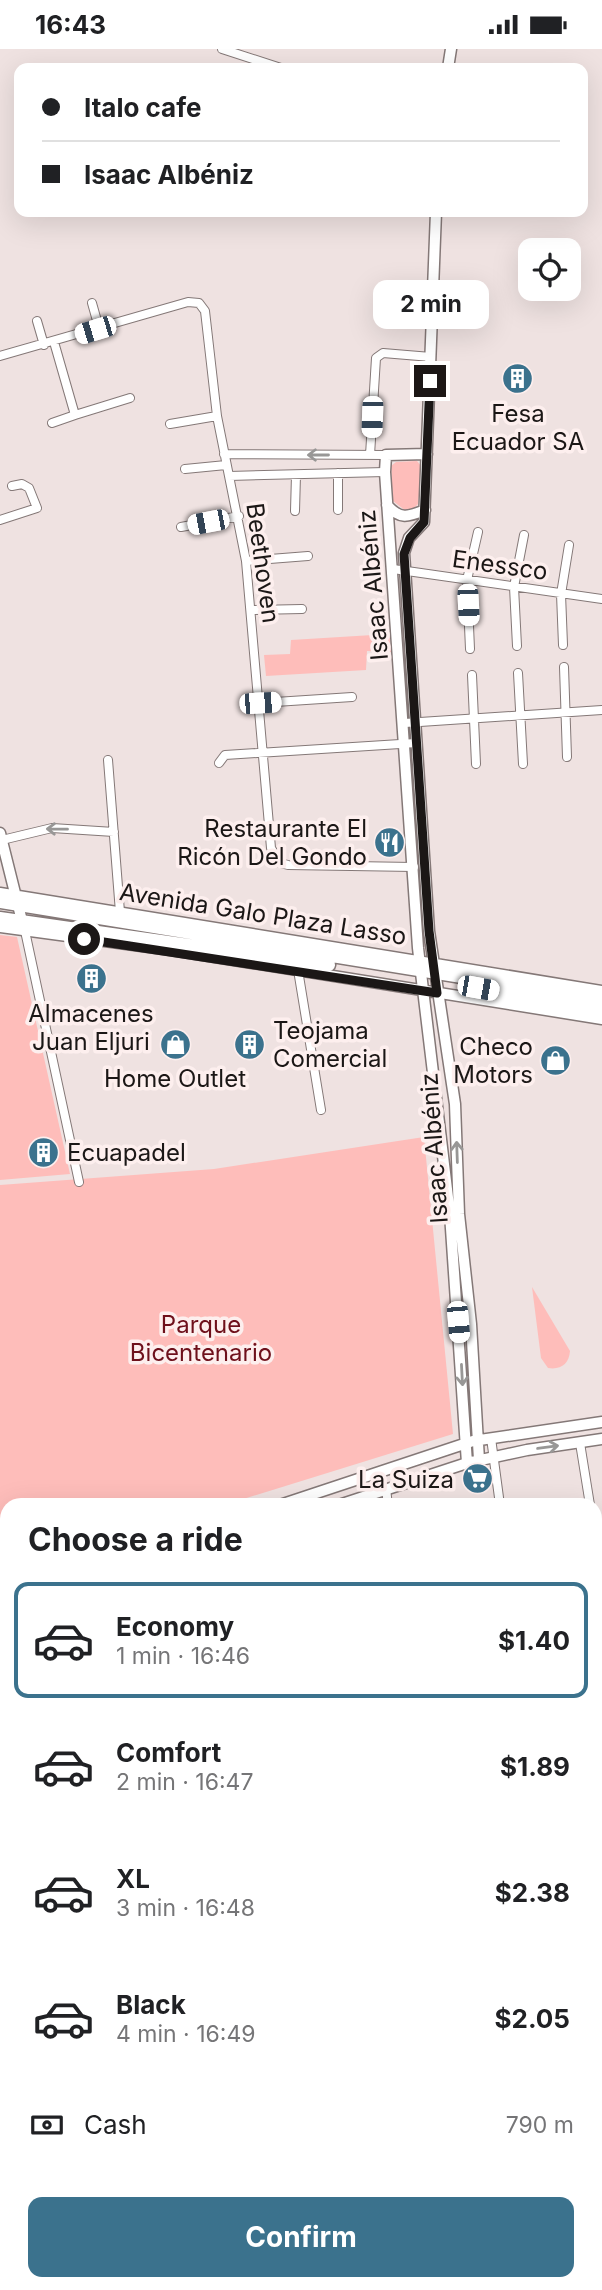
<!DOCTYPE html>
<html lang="en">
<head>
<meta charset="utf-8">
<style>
  :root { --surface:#fff; --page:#f2f2f2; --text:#202124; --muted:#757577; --line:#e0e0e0; --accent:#3b728d }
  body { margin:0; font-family:Inter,sans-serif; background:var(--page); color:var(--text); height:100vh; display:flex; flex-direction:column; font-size:26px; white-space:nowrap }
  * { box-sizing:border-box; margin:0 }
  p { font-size:23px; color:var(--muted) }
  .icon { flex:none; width:38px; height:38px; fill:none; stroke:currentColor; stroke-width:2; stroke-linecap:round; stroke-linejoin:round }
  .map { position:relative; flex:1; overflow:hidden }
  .side { position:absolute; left:0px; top:1449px; width:602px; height:793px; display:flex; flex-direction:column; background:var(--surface); border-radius:21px 21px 0 0; box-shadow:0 7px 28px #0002 }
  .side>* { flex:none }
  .hud { position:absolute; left:14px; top:14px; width:574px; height:154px; border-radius:14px; box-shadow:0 7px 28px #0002; display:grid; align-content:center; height:154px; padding:0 28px; background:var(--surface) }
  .controls { position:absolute; left:518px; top:189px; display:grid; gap:14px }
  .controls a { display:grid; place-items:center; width:63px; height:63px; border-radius:14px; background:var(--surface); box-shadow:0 7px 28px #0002; font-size:35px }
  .end { position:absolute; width:32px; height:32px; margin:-16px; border:9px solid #1b1716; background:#fff; box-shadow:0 0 0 4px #fff }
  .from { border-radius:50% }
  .bubble { position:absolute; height:49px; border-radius:14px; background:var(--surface); box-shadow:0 7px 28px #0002; font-size:23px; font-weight:700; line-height:49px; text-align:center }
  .car { position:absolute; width:21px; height:42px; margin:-21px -10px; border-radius:9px; box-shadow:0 0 5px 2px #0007; background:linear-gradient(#fff 24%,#345 0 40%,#fff 0 76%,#345 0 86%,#fff 0) }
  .hud b { display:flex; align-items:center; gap:24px; height:66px; font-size:26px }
  .hud b+b { border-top:2px solid var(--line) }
  .hud i { width:18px; height:18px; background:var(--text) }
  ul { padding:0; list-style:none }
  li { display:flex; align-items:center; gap:21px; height:116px; margin:0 14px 10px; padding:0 14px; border:4px solid transparent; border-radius:14px }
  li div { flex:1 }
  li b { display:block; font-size:26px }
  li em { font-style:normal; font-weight:700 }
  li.active { border-color:var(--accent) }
  li>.icon { width:63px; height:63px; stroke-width:1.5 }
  h2 { padding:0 28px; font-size:32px; line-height:84px }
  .pay { display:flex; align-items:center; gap:18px; height:77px; padding:0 28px; font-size:26px }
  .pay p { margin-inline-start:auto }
  .button { display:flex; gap:14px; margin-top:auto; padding:14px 28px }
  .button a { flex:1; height:80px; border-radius:14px; background:var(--accent); color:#fff; font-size:28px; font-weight:700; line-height:80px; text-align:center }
  .status { display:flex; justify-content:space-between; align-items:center; height:49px; padding:0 35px; background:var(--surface); direction:ltr }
  .status svg { height:19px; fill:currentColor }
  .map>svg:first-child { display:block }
  .green { fill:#febdba }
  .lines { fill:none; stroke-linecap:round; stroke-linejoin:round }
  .street-casing { stroke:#847877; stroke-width:10 }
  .secondary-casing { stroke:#847877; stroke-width:13 }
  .primary-casing { stroke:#847877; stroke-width:15 }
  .street { stroke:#fff; stroke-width:8 }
  .secondary { stroke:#fff; stroke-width:10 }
  .primary { stroke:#fff; stroke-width:12 }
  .oneway { stroke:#989796 }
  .route { stroke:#1b1716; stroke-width:9 }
  .labels { text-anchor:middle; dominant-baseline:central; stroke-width:7; stroke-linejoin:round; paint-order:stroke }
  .poi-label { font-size:24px; fill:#1b1716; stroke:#fdefee }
  .street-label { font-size:24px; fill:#1b1716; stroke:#fdefee }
  .park-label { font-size:24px; fill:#6e101b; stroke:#fdefee }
</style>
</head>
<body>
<div class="status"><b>16:43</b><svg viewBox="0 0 49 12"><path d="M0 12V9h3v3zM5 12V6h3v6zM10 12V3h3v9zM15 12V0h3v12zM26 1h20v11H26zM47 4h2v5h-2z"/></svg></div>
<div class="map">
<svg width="602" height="2241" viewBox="0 0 602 2241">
  <rect width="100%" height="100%" fill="#efe2e1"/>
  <path class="green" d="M 417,412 L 422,418 L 418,455 L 412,461 L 406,462 L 393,452 L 391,417 L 396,413 Z
    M 389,585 L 391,603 L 367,602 L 366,621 L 266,627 L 264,606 L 290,605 L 291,591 Z
    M 0,886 L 17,888 L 70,1125 L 0,1131 Z
    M 424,1088 L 453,1385 L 224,1456 L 7,1456 L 7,1517 L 0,1519 L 0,1136 L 214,1120 Z
    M 532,1238 L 570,1302 C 569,1315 561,1321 548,1319 L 541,1309 Z
    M 7,1713 L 7,1780 L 0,1781 L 0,1715 Z"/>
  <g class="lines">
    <defs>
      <path id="street" d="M 222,0 L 281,19
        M 92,254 L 99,279
        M 37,272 L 44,296
        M 0,307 L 188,253 L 199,254 L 205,262 L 217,367 L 246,512 L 271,799 L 280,814 L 288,816 L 414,818
        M 75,366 L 130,349
        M 52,374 L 75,366 L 54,293
        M 170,375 L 217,367
        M 224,405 L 386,406
        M 370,406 L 376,309 L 383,304 L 431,308
        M 185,420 L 226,416
        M 229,427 L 385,423
        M 338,461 L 338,424
        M 295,462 L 296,426
        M 0,471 L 37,459 L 29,439 L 22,435 L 12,437
        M 181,478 L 239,467
        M 246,512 L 308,507
        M 393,520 L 602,550
        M 251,561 L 302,560
        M 563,596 L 561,545 L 569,496
        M 517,597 L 514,538 L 524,486
        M 470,600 L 467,531 L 478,483
        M 564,618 L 567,708
        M 518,624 L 523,715
        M 472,626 L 476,715
        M 260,654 L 352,648
        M 405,674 L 602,661
        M 108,711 L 120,863
        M 219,714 L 225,706 L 416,694
        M 2,791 L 52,779 L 114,783
        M 25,882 L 79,1133
        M 298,921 L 321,1061
        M 491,1389 L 500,1456
        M 580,1394 L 590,1456
        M 386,1440 L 388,1456
        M 595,1491 L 599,1518
        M 595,1623 L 602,1621
        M 595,1745 L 602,1740
        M 595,1751 C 601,1770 602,1782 595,1801
        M 0,1787 L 7,1786
        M 0,1922 L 7,1919
        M 0,1973 L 7,1972
        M 595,1990 L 602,1959
        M 0,2126 L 7,2126
        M 0,2201 L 7,2201
        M 74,2235 L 75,2241
        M 149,2235 L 150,2241
        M 595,2235 L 602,2235
        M 56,2241 L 62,2235
        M 494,2241 L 497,2235
        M 562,2241 L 563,2235"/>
      <path id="secondary" d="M 448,19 L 451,0
        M 436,163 L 424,473 L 409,489 L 404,504 L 429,882 L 455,1055 L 459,1165 L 471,1275 L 479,1411
        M 427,405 L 386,406 L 385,423 L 418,899 L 450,1165 L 467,1414
        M 387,456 C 400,471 408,468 425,461
        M 0,784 L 24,880
        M 0,844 L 602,942
        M 0,878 L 171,901 L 602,970
        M 280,1456 L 473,1392 L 602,1373
        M 339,1456 L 467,1414 L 527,1401 L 602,1390
        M 0,1542 L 7,1540
        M 0,1558 L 7,1557
        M 595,1938 L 602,1936
        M 0,2042 L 7,2042"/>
      <path id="primary" d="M 0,853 L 602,951
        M 0,869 L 329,916
        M 468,938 L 602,961
        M 595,1519 L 602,1517
        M 595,1546 L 602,1544
        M 0,1681 L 7,1679
        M 0,1708 L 7,1706"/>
    </defs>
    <use href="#street" class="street-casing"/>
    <use href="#secondary" class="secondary-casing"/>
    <use href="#primary" class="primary-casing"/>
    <use href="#street" class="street"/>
    <use href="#secondary" class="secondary"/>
    <use href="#primary" class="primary"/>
  </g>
  <defs><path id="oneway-shaft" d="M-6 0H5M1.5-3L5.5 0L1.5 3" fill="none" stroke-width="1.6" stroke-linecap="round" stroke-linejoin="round" transform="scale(1.75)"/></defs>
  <g class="oneway">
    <use href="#oneway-shaft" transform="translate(318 406) rotate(-180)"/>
    <use href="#oneway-shaft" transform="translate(57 780) rotate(-179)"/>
    <use href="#oneway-shaft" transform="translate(457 1103) rotate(-92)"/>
    <use href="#oneway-shaft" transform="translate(462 1326) rotate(87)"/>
    <use href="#oneway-shaft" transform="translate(548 1398) rotate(-8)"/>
  </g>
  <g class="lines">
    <path class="route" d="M 84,890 L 437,944 L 429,882 L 404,505 L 410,489 L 424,473 L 430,332"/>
  </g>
  <defs>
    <symbol id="building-disc" viewBox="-11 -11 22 22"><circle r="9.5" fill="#3b728d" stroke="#fdefee"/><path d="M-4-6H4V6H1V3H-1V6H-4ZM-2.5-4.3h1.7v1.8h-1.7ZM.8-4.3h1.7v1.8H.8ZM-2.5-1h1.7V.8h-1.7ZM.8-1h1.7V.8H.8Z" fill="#fff"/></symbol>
    <symbol id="restaurant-disc" viewBox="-11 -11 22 22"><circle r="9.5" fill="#3b728d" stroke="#fdefee"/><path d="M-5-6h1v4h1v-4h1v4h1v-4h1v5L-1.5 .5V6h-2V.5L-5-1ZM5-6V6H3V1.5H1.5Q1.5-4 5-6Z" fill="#fff"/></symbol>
    <symbol id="shop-disc" viewBox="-11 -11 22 22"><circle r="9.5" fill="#3b728d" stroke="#fdefee"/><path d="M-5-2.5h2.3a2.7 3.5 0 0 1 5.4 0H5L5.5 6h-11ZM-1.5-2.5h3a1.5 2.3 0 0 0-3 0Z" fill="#fff"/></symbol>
    <symbol id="supermarket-disc" viewBox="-11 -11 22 22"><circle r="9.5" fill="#3b728d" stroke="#fdefee"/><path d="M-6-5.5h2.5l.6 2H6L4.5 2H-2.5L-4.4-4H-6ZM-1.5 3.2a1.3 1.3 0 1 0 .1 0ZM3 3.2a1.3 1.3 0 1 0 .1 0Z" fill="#fff"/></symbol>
  </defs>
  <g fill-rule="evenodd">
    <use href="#building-disc" x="500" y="312" width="35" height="35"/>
    <use href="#restaurant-disc" x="372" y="776" width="35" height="35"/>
    <use href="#building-disc" x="74" y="912" width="35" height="35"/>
    <use href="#shop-disc" x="158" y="978" width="35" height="35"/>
    <use href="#building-disc" x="232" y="978" width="35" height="35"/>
    <use href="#shop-disc" x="538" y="994" width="35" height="35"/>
    <use href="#building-disc" x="26" y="1086" width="35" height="35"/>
    <use href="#supermarket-disc" x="460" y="1412" width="35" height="35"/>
  </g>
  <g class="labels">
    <g class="poi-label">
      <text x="518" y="364">Fesa<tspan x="518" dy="28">Ecuador SA</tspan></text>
      <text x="367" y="779" text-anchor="end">Restaurante El<tspan x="367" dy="28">Ricón Del Gondo</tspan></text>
      <text x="91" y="964">Almacenes<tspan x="91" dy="28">Juan Eljuri</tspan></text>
      <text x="273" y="981" text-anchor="start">Teojama<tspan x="273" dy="28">Comercial</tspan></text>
      <text x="533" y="997" text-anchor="end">Checo<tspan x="533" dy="28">Motors</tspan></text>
      <text x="175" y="1029">Home Outlet</text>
      <text x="67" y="1103" text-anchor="start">Ecuapadel</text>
      <text x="454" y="1430" text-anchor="end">La Suiza</text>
    </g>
    <g class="street-label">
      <text transform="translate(263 514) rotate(82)">Beethoven</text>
      <text transform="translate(500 516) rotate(8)">Enessco</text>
      <text transform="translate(373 536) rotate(-95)">Isaac Albéniz</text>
      <text transform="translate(263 865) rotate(9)">Avenida Galo Plaza Lasso</text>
      <text transform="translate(434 1099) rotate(-94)">Isaac Albéniz</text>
    </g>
    <g class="park-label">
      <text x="201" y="1275">Parque<tspan x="201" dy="28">Bicentenario</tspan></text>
    </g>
  </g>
</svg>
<div class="controls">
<a><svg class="icon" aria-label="locate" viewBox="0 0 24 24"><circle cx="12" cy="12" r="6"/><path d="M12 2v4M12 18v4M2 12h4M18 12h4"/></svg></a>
</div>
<i class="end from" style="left:84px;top:890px"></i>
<i class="end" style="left:430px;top:332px"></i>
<div class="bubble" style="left:373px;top:231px;width:116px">2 min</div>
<i class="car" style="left:95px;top:281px;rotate:253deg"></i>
<i class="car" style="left:372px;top:368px;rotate:182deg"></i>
<i class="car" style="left:208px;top:473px;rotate:259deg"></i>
<i class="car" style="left:468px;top:556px;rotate:177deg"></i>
<i class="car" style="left:260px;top:654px;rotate:87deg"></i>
<i class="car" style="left:478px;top:939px;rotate:100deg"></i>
<i class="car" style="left:458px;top:1273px;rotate:175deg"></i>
<div class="hud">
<b><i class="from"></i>Italo cafe</b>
<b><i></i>Isaac Albéniz</b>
</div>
<section class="side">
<h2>Choose a ride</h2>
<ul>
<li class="active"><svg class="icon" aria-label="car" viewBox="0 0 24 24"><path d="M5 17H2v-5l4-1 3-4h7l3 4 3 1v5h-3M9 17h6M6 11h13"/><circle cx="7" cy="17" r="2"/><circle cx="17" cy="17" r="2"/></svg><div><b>Economy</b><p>1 min · 16:46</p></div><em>$1.40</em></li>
<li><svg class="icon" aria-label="car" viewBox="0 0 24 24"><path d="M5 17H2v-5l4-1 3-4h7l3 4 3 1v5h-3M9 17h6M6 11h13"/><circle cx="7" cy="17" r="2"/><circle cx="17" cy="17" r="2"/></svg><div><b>Comfort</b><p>2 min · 16:47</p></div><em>$1.89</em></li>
<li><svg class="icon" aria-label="car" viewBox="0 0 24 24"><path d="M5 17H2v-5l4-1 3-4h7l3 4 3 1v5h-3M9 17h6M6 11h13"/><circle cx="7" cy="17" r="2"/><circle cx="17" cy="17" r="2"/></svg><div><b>XL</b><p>3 min · 16:48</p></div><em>$2.38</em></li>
<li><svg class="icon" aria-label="car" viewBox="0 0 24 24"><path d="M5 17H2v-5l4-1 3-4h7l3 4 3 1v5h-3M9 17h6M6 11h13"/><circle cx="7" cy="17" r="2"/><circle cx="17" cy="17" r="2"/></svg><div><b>Black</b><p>4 min · 16:49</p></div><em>$2.05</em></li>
</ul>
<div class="pay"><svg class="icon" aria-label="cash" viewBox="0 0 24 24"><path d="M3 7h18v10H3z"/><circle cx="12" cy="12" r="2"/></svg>Cash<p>790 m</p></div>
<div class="button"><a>Confirm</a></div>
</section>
</div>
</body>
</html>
